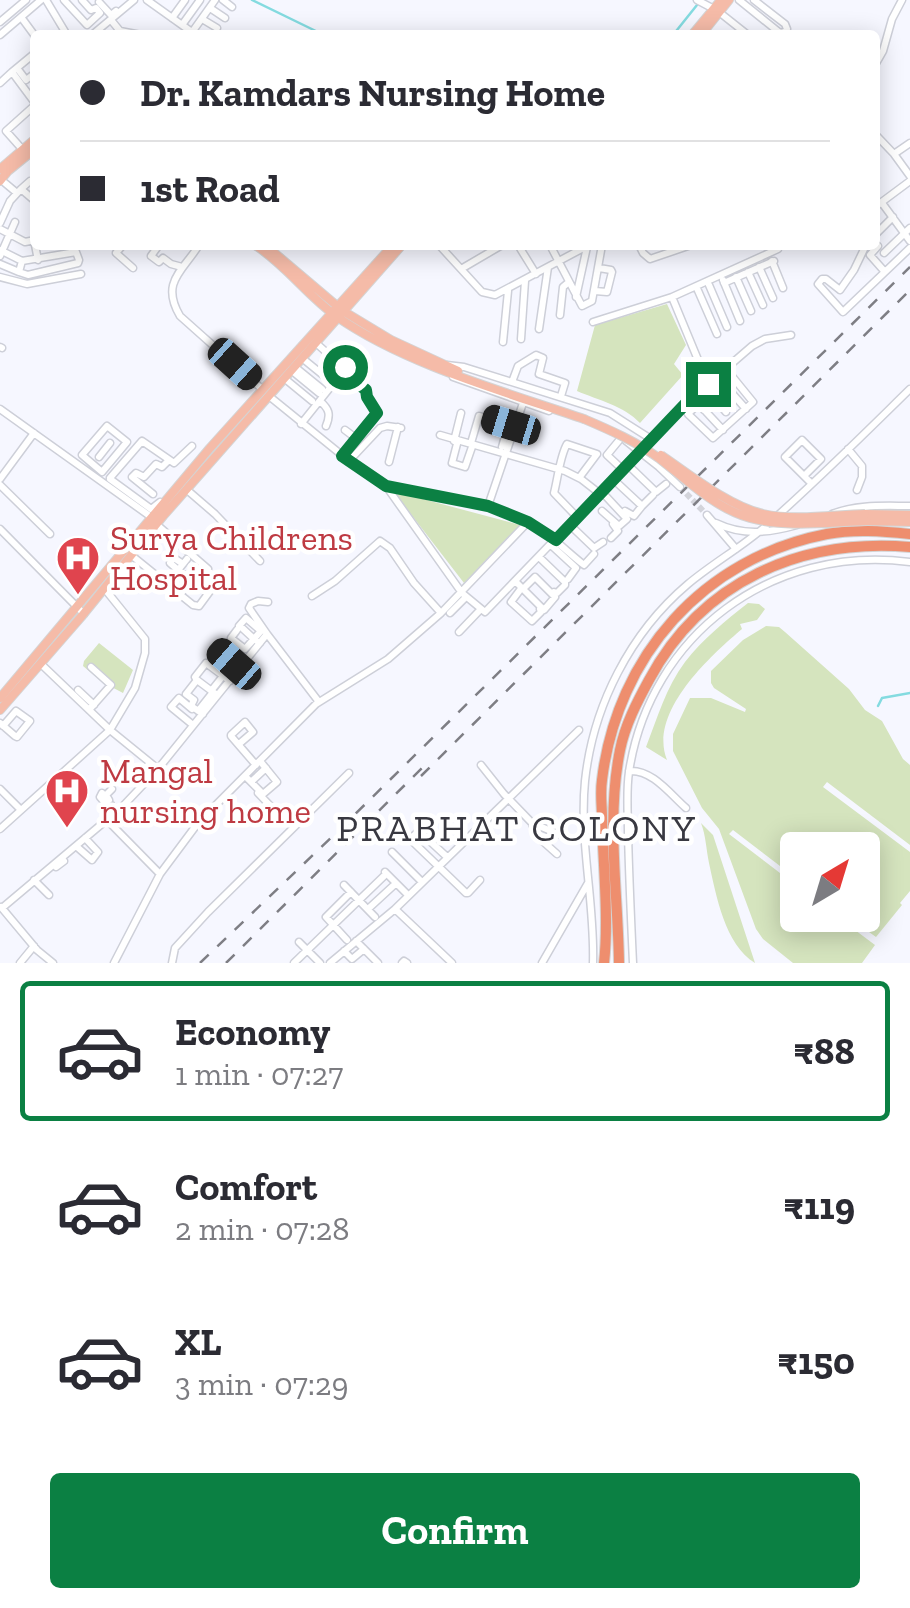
<!DOCTYPE html>
<html lang="en">
<head>
<meta charset="utf-8">
<style>
  :root { --surface:#fff; --page:#f7f7f7; --text:#2b2b33; --muted:#7c7c81; --line:#e1e1e2; --accent:#0b8043 }
  body { margin:0; font-family:"Zilla Slab",serif; background:var(--page); color:var(--text); height:100vh; display:flex; flex-direction:column; font-size:38px; white-space:nowrap }
  * { box-sizing:border-box; margin:0 }
  p { font-size:32px; color:var(--muted) }
  .icon { flex:none; width:55px; height:55px; fill:none; stroke:currentColor; stroke-width:2; stroke-linecap:round; stroke-linejoin:round }
  .map { position:relative; height:963px; overflow:hidden }
  .drawer { display:flex; flex-direction:column; background:var(--surface); flex:1 }
  .drawer>* { flex:none }
  .guide { position:absolute; left:30px; top:30px; width:850px; height:220px; border-radius:10px; box-shadow:0 5px 25px #0003; display:grid; align-content:center; height:220px; padding:0 50px; background:var(--surface) }
  .needle { width:65px; rotate:38deg }
  .buttons { position:absolute; left:780px; top:832px; display:grid; gap:20px }
  .buttons a { display:grid; place-items:center; width:100px; height:100px; border-radius:10px; background:var(--surface); box-shadow:0 5px 25px #0003; font-size:50px }
  .end { position:absolute; width:45px; height:45px; margin:-22px; border:12px solid #0b8043; background:#fff; box-shadow:0 0 0 5px #fff }
  .from { border-radius:50% }
  .car { position:absolute; width:30px; height:60px; margin:-30px -15px; border-radius:12px; box-shadow:0 0 8px 2px #0007; background:linear-gradient(#222 24%,#8ab4d8 0 40%,#222 0 76%,#8ab4d8 0 86%,#222 0) }
  .guide b { display:flex; align-items:center; gap:35px; height:95px; font-size:38px }
  .guide b+b { border-top:2px solid var(--line) }
  .guide i { width:25px; height:25px; background:var(--text) }
  ul { padding:18px 0 0; list-style:none }
  li { display:flex; align-items:center; gap:30px; height:140px; margin:0 20px 15px; padding:0 30px; border:5px solid transparent; border-radius:10px }
  li div { flex:1 }
  li b { display:block; font-size:38px }
  li em { font-style:normal; font-weight:700 }
  li.selected { border-color:var(--accent) }
  li>.icon { width:90px; height:90px; stroke-width:1.5 }
  .cta { display:flex; gap:20px; margin-top:auto; padding:20px 50px }
  .cta a { flex:1; height:115px; border-radius:10px; background:var(--accent); color:#fff; font-size:40px; font-weight:700; line-height:115px; text-align:center }
  .map>svg:first-child { display:block }
  .green { fill:#d5e4be }
  .lines { fill:none; stroke-linecap:round; stroke-linejoin:round }
  .stream { stroke:#84dbe0; stroke-width:2.5 }
  .minor-tunnel { stroke:#d3d4db; stroke-width:6; stroke-dasharray:6 3; stroke-linecap:butt }
  .minor-casing { stroke:#cdcfd8; stroke-width:9 }
  .major-casing { stroke:#d4d4d4; stroke-width:10 }
  .highway-casing { stroke:#d4d4d4; stroke-width:12 }
  .minor { stroke:#fff; stroke-width:6 }
  .major { stroke:#f5bba8; stroke-width:8 }
  .highway { stroke:#ee8e6e; stroke-width:10 }
  .rail { stroke:#7e7e84; stroke-width:2.5; stroke-dasharray:12 12; stroke-linecap:butt }
  .major-bridge-casing { stroke:#d4d4d4; stroke-width:10; stroke-linecap:butt }
  .major-bridge { stroke:#f5bba8; stroke-width:8 }
  .route { stroke:#0b8043; stroke-width:12 }
  .labels { text-anchor:middle; dominant-baseline:central; stroke-width:9; stroke-linejoin:round; paint-order:stroke }
  .health-label { font-size:35px; fill:#be3a42; stroke:#fff; text-anchor:start }
  .neighbourhood-label { font-size:38px; letter-spacing:2.5px; fill:#393941; stroke:#fff }
</style>
</head>
<body>
<div class="map">
<svg width="910" height="963" viewBox="0 0 910 963">
  <rect width="100%" height="100%" fill="#f6f7ff"/>
  <path class="green" d="M 667,304 L 686,345 L 674,364 L 683,375 L 640,423 C 624,406 598,400 577,391 L 595,325 Z
    M 393,491 L 520,525 L 464,583 Z
    M 748,603 L 759,604 L 765,609 L 757,620 L 740,624 L 742,629 C 709,657 648,713 667,760 L 646,747 C 657,719 666,687 685,662 C 703,639 725,621 748,603 Z
    M 766,626 L 779,627 L 785,632 L 849,689 L 865,710 L 882,721 L 903,759 L 910,765 L 910,845 L 827,782 L 823,787 L 910,852 L 910,891 L 900,903 L 902,905 L 876,937 L 845,915 L 862,915 L 862,850 L 798,850 L 797,879 L 733,830 L 729,834 L 797,886 L 798,915 L 835,915 L 875,945 L 862,963 L 793,963 L 763,939 L 756,929 L 719,829 L 702,808 L 673,751 L 673,734 L 690,698 L 711,698 L 745,712 L 746,709 L 714,688 L 711,683 L 711,671 L 743,640 Z
    M 99,643 L 133,670 L 123,693 L 102,682 L 83,666 L 84,661 Z
    M 701,823 L 713,835 L 755,963 C 725,945 716,895 709,863 C 706,849 706,836 701,823 Z"/>
  <g class="lines">
    <path class="stream" d="M 252,0 L 324,35
      M 673,35 L 697,5
      M 878,706 L 882,698 L 910,693"/>
    <path class="minor-tunnel" d="M 680,487 L 707,515
      M 109,800 L 116,808"/>
    <defs>
      <path id="minor" d="M 46,0 L 67,35
        M 64,0 L 87,25 L 100,13 L 96,8 L 91,10 L 82,0
        M 147,0 L 196,35
        M 223,0 L 232,7
        M 697,0 L 714,9
        M 739,0 L 780,33 L 785,32 L 787,29 L 785,24 L 754,0
        M 99,2 L 111,15 L 116,11
        M 210,8 L 225,18
        M 719,12 L 748,35
        M 21,17 L 35,36
        M 172,18 L 185,0
        M 202,19 L 217,28
        M 111,20 L 120,31 L 141,35
        M 0,22 L 26,0
        M 182,25 L 200,0
        M 0,35 L 41,0
        M 92,35 L 134,0
        M 190,35 L 215,0
        M 875,65 L 883,51 L 892,19 L 902,0
        M 17,68 L 26,80 L 35,73
        M 12,72 L 35,53
        M 0,83 L 12,72 L 35,103
        M 875,134 L 894,154 L 910,176
        M 22,149 L 6,131 L 35,105
        M 894,154 L 910,143
        M 5,183 L 17,193
        M 21,189 L 30,181
        M 882,203 L 910,241
        M 875,207 L 910,181
        M 0,223 L 10,201 L 21,189 L 35,201
        M 0,229 L 25,242 L 35,240
        M 875,235 L 893,217
        M 34,240 L 38,260
        M 123,245 L 116,253 L 133,268
        M 159,245 L 151,256 L 159,262 L 163,258 L 171,264 L 182,267
        M 199,245 C 183,271 160,282 180,316 L 262,389
        M 439,245 L 482,292 L 495,295 L 589,245
        M 518,245 L 536,274
        M 550,245 L 582,306 L 592,301 L 602,245
        M 639,245 L 643,253 L 650,259 L 691,245
        M 866,245 L 854,270 L 840,290 L 826,279 L 822,279 L 818,284 L 843,312 L 910,248
        M 878,246 L 870,255 L 885,272
        M 0,250 L 22,261 L 76,252 L 72,245
        M 884,253 L 910,228
        M 0,256 L 15,222
        M 22,261 L 19,272 L 28,275 L 78,263 L 79,260 L 76,252
        M 772,261 L 783,288
        M 0,264 L 19,272
        M 759,267 L 773,298
        M 461,269 L 502,245
        M 748,272 L 763,305
        M 0,277 L 27,284 L 81,274
        M 736,277 L 751,311
        M 723,280 L 740,321
        M 724,283 L 774,261
        M 709,285 L 727,327
        M 696,286 L 717,334
        M 595,291 L 607,292 L 612,272 L 611,270 L 599,268
        M 576,297 L 587,247
        M 672,297 L 778,249
        M 560,315 L 563,287 L 569,282
        M 539,329 L 548,267
        M 521,339 L 525,281
        M 503,342 L 508,291
        M 0,347 L 2,348
        M 346,348 L 361,359
        M 302,358 L 329,380
        M 447,365 L 464,367 L 610,413 L 651,439
        M 295,367 L 322,389
        M 291,370 L 319,393
        M 453,377 L 549,411
        M 284,378 L 312,401
        M 512,382 L 518,366 L 536,355 L 543,358 L 539,374 L 565,383 L 561,396
        M 722,382 L 746,409
        M 708,384 L 752,346 L 765,339 L 791,335
        M 269,396 L 343,456 L 386,486 L 462,593 L 485,612 L 692,397 L 708,384 L 672,297 L 593,322
        M 716,400 L 726,412
        M 320,401 C 329,409 331,414 326,426
        M 696,401 L 723,430
        M 698,404 L 688,414 L 713,438 L 753,402 L 731,375 L 722,382
        M 0,409 L 154,519
        M 704,410 L 728,389
        M 301,424 L 345,369 L 316,343
        M 107,426 L 127,442 L 102,472 L 82,455 Z
        M 345,430 L 357,439
        M 440,435 L 565,471 L 581,479 L 599,493
        M 621,438 L 607,455 L 622,469
        M 458,440 L 452,463 L 465,467 L 473,444
        M 454,441 L 461,413
        M 626,441 L 659,467 L 680,487
        M 471,443 L 479,416 L 514,426
        M 502,447 L 506,433 L 511,434
        M 848,449 L 862,466 L 862,477 L 857,490
        M 343,456 L 377,413 L 367,397 L 366,391 L 343,372
        M 99,457 L 110,443
        M 349,461 L 380,428 L 387,426 L 401,428
        M 389,462 L 398,427
        M 627,464 L 656,492 L 666,484
        M 804,476 L 821,459 L 802,440 L 785,457 L 811,483
        M 110,478 L 142,441 L 174,463 L 192,446
        M 0,479 L 34,433
        M 110,479 L 151,509 L 160,502
        M 613,479 L 642,506 L 653,495
        M 0,485 L 50,534
        M 387,487 C 433,496 484,500 527,521 C 548,532 565,550 584,565 L 594,554
        M 186,489 L 215,514 L 260,561
        M 601,491 L 627,519 L 619,526 L 602,511
        M 153,494 L 132,477 L 136,473 L 144,477 L 156,464 L 162,467 L 168,461
        M 488,506 L 523,403
        M 625,511 L 634,516 L 642,506
        M 832,514 C 858,504 883,506 910,506
        M 707,515 L 736,549
        M 577,517 L 554,493 C 558,477 560,456 567,444 L 597,454 L 579,478
        M 716,523 C 743,536 768,533 797,525
        M 570,525 L 594,548 L 603,542
        M 0,529 L 84,614
        M 611,538 L 618,531 L 613,524
        M 551,545 L 576,568 L 568,579
        M 131,555 L 193,605 L 199,606 L 213,587 L 203,578 L 208,569 L 156,524
        M 539,557 L 565,582 L 565,585 L 557,593 L 554,592
        M 516,582 C 525,591 534,600 543,609 L 544,610 L 555,597 L 535,577 L 523,589
        M 167,584 L 187,559
        M 520,590 L 511,602 L 532,621 L 541,612 L 540,609
        M 180,595 L 190,580 L 170,563 L 174,558 L 183,564
        M 312,596 L 335,581 L 380,541 L 390,548 L 414,583 L 441,613
        M 450,613 L 466,597
        M 237,630 L 231,638 L 245,649
        M 459,632 L 480,610
        M 267,634 L 319,702
        M 215,648 L 239,669
        M 245,649 L 261,631 L 246,618 L 239,626 L 240,626 L 254,639 L 260,643
        M 41,664 L 110,730 L 158,769
        M 196,679 L 195,677 L 206,663 L 230,681
        M 78,690 L 94,705
        M 211,691 L 223,676
        M 192,709 L 179,698 L 171,707 L 193,725
        M 89,710 L 111,685 L 91,667
        M 198,711 L 213,692
        M 203,714 L 191,706 L 194,700 L 186,694 L 197,680 L 217,695
        M 0,723 L 15,736 L 17,737 L 30,721 L 16,711 L 3,726
        M 239,744 L 253,732 L 245,722 L 231,735 L 231,736 L 256,765
        M 481,765 L 504,794 L 532,823 L 558,834
        M 629,771 C 652,769 670,794 686,808
        M 245,776 L 263,794 L 277,782 L 260,761
        M 251,782 L 266,768
        M 0,789 L 21,810
        M 102,793 L 100,797 L 115,814
        M 258,793 L 283,819
        M 109,800 L 106,795 L 112,789
        M 107,820 L 160,874
        M 532,824 L 538,837 L 557,854
        M 0,829 L 110,730 L 135,688 L 145,653 L 145,639 L 104,588
        M 76,846 L 92,860 L 98,852 L 85,838
        M 392,852 L 422,882
        M 447,857 L 420,832 L 418,832 L 410,839 L 466,893 L 468,893 L 480,880
        M 56,867 L 64,861
        M 385,872 L 408,895
        M 34,880 L 49,895
        M 344,885 L 375,917
        M 1,907 L 37,950 L 53,963
        M 2,908 L 122,807 L 158,769 L 267,634 L 249,608 L 251,604 L 258,601 L 268,602
        M 368,909 L 393,886
        M 395,909 L 452,963
        M 347,940 L 326,917 L 351,892
        M 356,941 L 378,963
        M 299,942 L 320,963
        M 344,951 L 352,959 L 364,949
        M 20,963 L 34,946
        M 114,963 L 160,874 L 198,823 L 316,704 L 388,659 L 441,613 L 528,522
        M 172,963 L 175,948 L 208,912 L 349,773
        M 294,963 L 384,876
        M 330,963 L 395,909 L 579,730
        M 402,963 L 404,961 L 407,963
        M 542,963 L 588,883
        M 593,963 C 595,903 579,842 585,781 C 593,706 630,633 688,584 C 713,563 742,547 767,525 C 816,482 863,435 910,389
        M 633,963 C 631,920 629,876 628,833 C 628,813 626,792 629,772 C 650,634 773,544 910,562"/>
      <path id="major" d="M 692,35 L 721,0
        M 701,35 L 729,0
        M 0,169 L 35,139
        M 0,181 L 8,171 L 35,149
        M 255,245 C 285,264 307,295 336,316 C 404,364 505,392 584,419
        M 265,245 L 343,311 L 391,340 L 458,371
        M 865,514 L 910,515
        M 867,521 L 910,522
        M 0,698 L 210,448 L 393,245
        M 0,710 L 81,617 L 163,516 L 402,245"/>
      <path id="highway" d="M 604,963 C 609,919 603,864 602,818 C 602,806 600,793 602,780 C 617,656 703,558 827,534 C 854,529 882,531 910,534
        M 619,963 C 618,893 606,820 620,750 C 625,725 637,702 649,680 C 702,581 801,538 910,547"/>
    </defs>
    <use href="#minor" class="minor-casing"/>
    <use href="#major" class="major-casing"/>
    <use href="#highway" class="highway-casing"/>
    <use href="#minor" class="minor"/>
    <use href="#major" class="major"/>
    <use href="#highway" class="highway"/>
    <path class="rail" d="M 421,776 L 910,290
      M 200,963 L 336,833 L 910,267
      M 226,963 L 427,763"/>
    <defs>
      <path id="major-bridge" d="M 584,419 C 610,430 637,442 660,459 C 688,481 715,508 750,518 C 787,528 829,522 867,521
        M 661,455 C 690,475 729,506 763,514 C 795,521 832,515 865,514"/>
    </defs>
    <use href="#major-bridge" class="major-bridge-casing"/>
    <use href="#major-bridge" class="major-bridge"/>
  </g>
  <g class="lines">
    <path class="route" d="M 345,367 L 344,372 L 366,390 L 367,397 L 377,413 L 342,456 L 386,486 L 488,506 L 528,522 L 556,540 L 692,397 L 708,384"/>
  </g>
  <defs>
    <symbol id="hospital-pin" viewBox="-11 -11 22 30"><path d="M0 17L-7.5 6A9.5 9.5 0 1 1 7.5 6Z" fill="#e0444e" stroke="#fff"/><path d="M-5-5h3v3.5h4V-5h3V5h-3V1.5h-4V5h-3Z" fill="#fff"/></symbol>
  </defs>
  <g fill-rule="evenodd">
    <use href="#hospital-pin" x="53" y="533" width="50" height="68"/>
    <use href="#hospital-pin" x="42" y="766" width="50" height="68"/>
  </g>
  <g class="labels">
    <g class="health-label">
      <text x="110" y="538">Surya Childrens<tspan x="110" dy="40">Hospital</tspan></text>
      <text x="100" y="771">Mangal<tspan x="100" dy="40">nursing home</tspan></text>
    </g>
    <g class="neighbourhood-label">
      <text x="517" y="828">PRABHAT COLONY</text>
    </g>
  </g>
</svg>
<div class="buttons">
<a><svg class="needle" viewBox="-14 -14 28 28"><path d="M0-13l5 13h-10z" fill="#e53935"/><path d="M0 13l5-13h-10z" fill="#7c7c81"/></svg></a>
</div>
<i class="end from" style="left:345px;top:367px"></i>
<i class="end" style="left:708px;top:384px"></i>
<i class="car" style="left:235px;top:364px;rotate:132deg"></i>
<i class="car" style="left:511px;top:425px;rotate:287deg"></i>
<i class="car" style="left:234px;top:664px;rotate:311deg"></i>
<div class="guide">
<b><i class="from"></i>Dr. Kamdars Nursing Home</b>
<b><i></i>1st Road</b>
</div>
</div>
<section class="drawer">
<ul>
<li class="selected"><svg class="icon" aria-label="car" viewBox="0 0 24 24"><path d="M5 17H2v-5l4-1 3-4h7l3 4 3 1v5h-3M9 17h6M6 11h13"/><circle cx="7" cy="17" r="2"/><circle cx="17" cy="17" r="2"/></svg><div><b>Economy</b><p>1 min · 07:27</p></div><em>₹88</em></li>
<li><svg class="icon" aria-label="car" viewBox="0 0 24 24"><path d="M5 17H2v-5l4-1 3-4h7l3 4 3 1v5h-3M9 17h6M6 11h13"/><circle cx="7" cy="17" r="2"/><circle cx="17" cy="17" r="2"/></svg><div><b>Comfort</b><p>2 min · 07:28</p></div><em>₹119</em></li>
<li><svg class="icon" aria-label="car" viewBox="0 0 24 24"><path d="M5 17H2v-5l4-1 3-4h7l3 4 3 1v5h-3M9 17h6M6 11h13"/><circle cx="7" cy="17" r="2"/><circle cx="17" cy="17" r="2"/></svg><div><b>XL</b><p>3 min · 07:29</p></div><em>₹150</em></li>
</ul>
<div class="cta"><a>Confirm</a></div>
</section>
</body>
</html>
